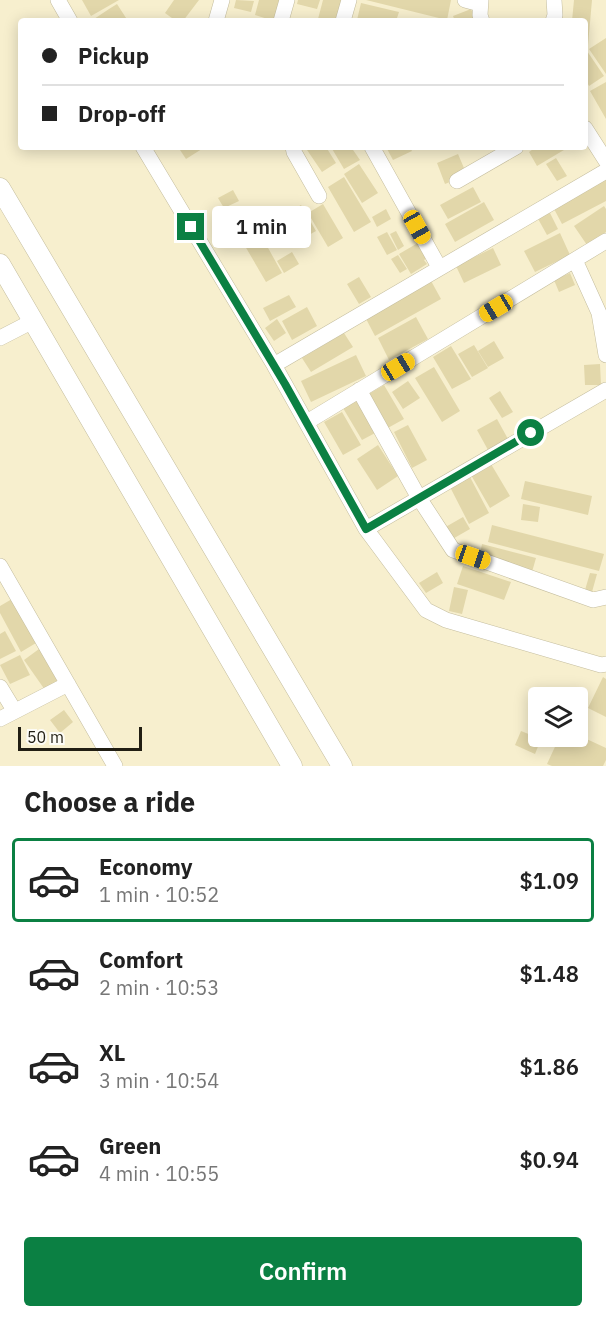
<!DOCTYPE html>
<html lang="en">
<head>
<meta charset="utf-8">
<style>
  :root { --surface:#fff; --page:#f2f2f2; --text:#222; --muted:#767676; --line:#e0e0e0; --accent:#0b8043 }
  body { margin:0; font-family:"IBM Plex Sans",sans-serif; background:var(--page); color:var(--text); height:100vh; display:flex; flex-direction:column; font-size:22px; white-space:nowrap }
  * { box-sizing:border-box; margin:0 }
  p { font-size:20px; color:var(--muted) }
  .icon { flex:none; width:33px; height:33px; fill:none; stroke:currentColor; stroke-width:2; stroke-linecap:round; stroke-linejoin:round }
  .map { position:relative; height:766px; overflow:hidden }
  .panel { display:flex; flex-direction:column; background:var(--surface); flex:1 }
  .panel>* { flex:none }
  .banner { position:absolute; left:18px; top:18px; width:570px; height:132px; border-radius:6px; box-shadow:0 3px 15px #0003; display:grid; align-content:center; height:132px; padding:0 24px; background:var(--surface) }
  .buttons { position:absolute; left:528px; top:687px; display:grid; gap:12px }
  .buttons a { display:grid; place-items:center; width:60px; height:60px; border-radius:6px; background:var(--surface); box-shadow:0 3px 15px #0003; font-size:30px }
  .scale { position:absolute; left:18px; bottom:15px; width:124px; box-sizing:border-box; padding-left:6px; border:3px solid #211e13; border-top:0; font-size:16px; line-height:21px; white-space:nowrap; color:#211e13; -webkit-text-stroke:4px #fdfcf6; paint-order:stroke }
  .end { position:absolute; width:27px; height:27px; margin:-14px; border:8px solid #0b8043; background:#fff; box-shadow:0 0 0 3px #fff }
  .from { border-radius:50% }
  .bubble { position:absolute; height:42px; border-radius:6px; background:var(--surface); box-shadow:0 3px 15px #0003; font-size:20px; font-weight:600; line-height:42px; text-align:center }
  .car { position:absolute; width:18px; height:36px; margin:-18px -9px; border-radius:8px; box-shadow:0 0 4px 2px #0007; background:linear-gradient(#f5c518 24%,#345 0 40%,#f5c518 0 76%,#345 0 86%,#f5c518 0) }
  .banner b { display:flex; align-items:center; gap:21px; height:57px; font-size:22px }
  .banner b+b { border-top:2px solid var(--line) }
  .banner i { width:15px; height:15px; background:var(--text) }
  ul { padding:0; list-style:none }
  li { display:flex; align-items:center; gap:18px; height:84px; margin:0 12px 9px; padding:0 12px; border:3px solid transparent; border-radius:6px }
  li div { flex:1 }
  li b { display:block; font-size:22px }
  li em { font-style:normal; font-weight:600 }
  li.selected { border-color:var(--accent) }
  li>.icon { width:54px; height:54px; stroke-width:1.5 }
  h2 { padding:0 24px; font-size:27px; line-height:72px }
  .cta { display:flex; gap:12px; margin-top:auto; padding:12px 24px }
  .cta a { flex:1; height:69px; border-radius:6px; background:var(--accent); color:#fff; font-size:24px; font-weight:600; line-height:69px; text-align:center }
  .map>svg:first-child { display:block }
  .building { fill:#e2d7aa }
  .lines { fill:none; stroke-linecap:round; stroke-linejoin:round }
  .minor-casing { stroke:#c4bd9e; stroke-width:16 }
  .tertiary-casing { stroke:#c4bd9e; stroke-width:21 }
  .minor { stroke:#fff; stroke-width:15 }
  .tertiary { stroke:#fff; stroke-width:20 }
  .route { stroke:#0b8043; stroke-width:8 }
</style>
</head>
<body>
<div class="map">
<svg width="606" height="766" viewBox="0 0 606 766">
  <rect width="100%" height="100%" fill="#f7efce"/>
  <path class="building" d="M 82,0 L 119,0 L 91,16 Z
    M 174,0 L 199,0 L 183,21 L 176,21 L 165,13 Z
    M 236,0 L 254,1 L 251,12 L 234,8 Z
    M 259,0 L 280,0 L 274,21 L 255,15 Z
    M 298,0 L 320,0 L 317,9 L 297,4 Z
    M 323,0 L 342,0 L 337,21 L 318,19 Z
    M 366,0 L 451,0 L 447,20 Z
    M 574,0 L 592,0 L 588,45 L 585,45 L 585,21 L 572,21 Z
    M 361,3 L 399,12 L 396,21 L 357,20 Z
    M 117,4 L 128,21 L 91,21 L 109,9 Z
    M 471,9 L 476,21 L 455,21 L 453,16 Z
    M 606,38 L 606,74 L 589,49 Z
    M 587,51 L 604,76 L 589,86 L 585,79 L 585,52 Z
    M 606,82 L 606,119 L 590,91 Z
    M 178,147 L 205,147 L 186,159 Z
    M 305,147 L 326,147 L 336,163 L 322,172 Z
    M 331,147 L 351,147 L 360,160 L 344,169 Z
    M 386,147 L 410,147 L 412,151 L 393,160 Z
    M 536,147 L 569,147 L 537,166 L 529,152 Z
    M 458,154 L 467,175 L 445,184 L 437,163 Z
    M 556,158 L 567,176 L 557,181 L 546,164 Z
    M 359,164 L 378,193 L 362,203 L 344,174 Z
    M 344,177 L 371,222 L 354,232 L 328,187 Z
    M 606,179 L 606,201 L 562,224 L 553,207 Z
    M 473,187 L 481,202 L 448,219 L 440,205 Z
    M 233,190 L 239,201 L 224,208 L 218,198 Z
    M 484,202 L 494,220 L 455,242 L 445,224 Z
    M 323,204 L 343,238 L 328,247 L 308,213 Z
    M 301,205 L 316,231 L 298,241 L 283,215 Z
    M 604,206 L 606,209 L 606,232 L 587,245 L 574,226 Z
    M 386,209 L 391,219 L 377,227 L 372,217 Z
    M 549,211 L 558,229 L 547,235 L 537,217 Z
    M 273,221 L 283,239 L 270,246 L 260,228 Z
    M 396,231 L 404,246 L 398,250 L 390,234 Z
    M 387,232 L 397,250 L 387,255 L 377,237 Z
    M 560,233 L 570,255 L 535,272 L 524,251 Z
    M 262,237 L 282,273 L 266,282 L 245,246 Z
    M 423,240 L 432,255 L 424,260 L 427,264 L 411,274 L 399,254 Z
    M 493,248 L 501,265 L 464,283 L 456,266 Z
    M 292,252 L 299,264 L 284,273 L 277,261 Z
    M 398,255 L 407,269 L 400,273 L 391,259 Z
    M 570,273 L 575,285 L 559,292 L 554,280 Z
    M 359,277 L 371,297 L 359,304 L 347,284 Z
    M 430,279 L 441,299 L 375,336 L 364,315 Z
    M 289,295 L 296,307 L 270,321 L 263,308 Z
    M 307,307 L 317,326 L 292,340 L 282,321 Z
    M 416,317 L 428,339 L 389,360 L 378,338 Z
    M 277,319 L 286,333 L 274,341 L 265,328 Z
    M 344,333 L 353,347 L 311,372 L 302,358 Z
    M 494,341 L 504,358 L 488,367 L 478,351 Z
    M 474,345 L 488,368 L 472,377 L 458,354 Z
    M 451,346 L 471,379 L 452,389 L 433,357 Z
    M 356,355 L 366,376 L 311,402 L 301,381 Z
    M 600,364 L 601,385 L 585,385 L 584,365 Z
    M 434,367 L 460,411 L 442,422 L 415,378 Z
    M 408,381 L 420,398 L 403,409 L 392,392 Z
    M 384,385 L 404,419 L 386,429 L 367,395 Z
    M 500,391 L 513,412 L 502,418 L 489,398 Z
    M 358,399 L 377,432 L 362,440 L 343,408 Z
    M 342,412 L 361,445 L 343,455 L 324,422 Z
    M 497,419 L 508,439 L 488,450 L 477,430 Z
    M 408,425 L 427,460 L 412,468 L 394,432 Z
    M 378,445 L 398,476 L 377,490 L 357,459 Z
    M 491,464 L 510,496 L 490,508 L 471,475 Z
    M 470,477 L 489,513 L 469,524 L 450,487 Z
    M 525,481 L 592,496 L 588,515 L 521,499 Z
    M 523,504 L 540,507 L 538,522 L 521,520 Z
    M 463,517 L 470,529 L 449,541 L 442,529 Z
    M 492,525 L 604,554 L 599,571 L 488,542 Z
    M 482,544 L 536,558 L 532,572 L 479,559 Z
    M 463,566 L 511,582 L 504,600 L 457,584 Z
    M 437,572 L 443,583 L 426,593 L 419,583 Z
    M 590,573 L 597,574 L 592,592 L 585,590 Z
    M 454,587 L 468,590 L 462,614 L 449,611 Z
    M 12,599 L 36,643 L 21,652 L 0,613 L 0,606 Z
    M 5,631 L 16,651 L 0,659 L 0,634 Z
    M 39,649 L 59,679 L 45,690 L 24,660 Z
    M 20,655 L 30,675 L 10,684 L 0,665 Z
    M 603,677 L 606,679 L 606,717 L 588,708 Z
    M 64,710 L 73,722 L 60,733 L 50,720 Z
    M 521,731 L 541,739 L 535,754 L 515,745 Z
    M 578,735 L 606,748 L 606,760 L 603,766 L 552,766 L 547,764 L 560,736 L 578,736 Z"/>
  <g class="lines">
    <defs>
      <path id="minor" d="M 58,0 L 70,21
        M 465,0 L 480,4
        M 481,0 L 480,15 L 482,21
        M 216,21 L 222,0
        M 281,21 L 287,0
        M 343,21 L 349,0
        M 553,21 L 555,15 L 554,0
        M 585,128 L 606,161
        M 143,147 L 274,365 L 366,529 L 426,610 L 446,620 L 601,665 L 606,664
        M 293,147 L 294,152 L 319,196
        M 372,147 L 439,267
        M 457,181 L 516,147
        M 575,260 L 599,313 L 606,355
        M 0,338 L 33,321
        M 274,365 L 606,171
        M 359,390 L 419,498 L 453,550 L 593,600 L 606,597
        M 307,422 L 606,241
        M 366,529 L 606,390
        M 0,566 L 115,766
        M 0,687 L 14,710
        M 0,719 L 68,684"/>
      <path id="tertiary" d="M 0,188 L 342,766
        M 0,264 L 292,766"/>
    </defs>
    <use href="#minor" class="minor-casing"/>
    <use href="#tertiary" class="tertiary-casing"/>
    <use href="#minor" class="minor"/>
    <use href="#tertiary" class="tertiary"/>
  </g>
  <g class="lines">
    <path class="route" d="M 191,227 L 285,384 L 366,529 L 531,433"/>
  </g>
</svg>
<div class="buttons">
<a><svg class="icon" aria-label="layers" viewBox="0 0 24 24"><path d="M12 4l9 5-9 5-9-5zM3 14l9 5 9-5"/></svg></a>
</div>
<div class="scale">50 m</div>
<i class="end from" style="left:531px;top:433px"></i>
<i class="end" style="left:191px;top:227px"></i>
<div class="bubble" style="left:212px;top:206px;width:99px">1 min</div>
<i class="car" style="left:417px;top:227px;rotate:151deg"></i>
<i class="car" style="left:496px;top:308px;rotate:239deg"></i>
<i class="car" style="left:398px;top:367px;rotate:59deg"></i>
<i class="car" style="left:473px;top:557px;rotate:109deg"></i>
<div class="banner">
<b><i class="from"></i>Pickup</b>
<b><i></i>Drop-off</b>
</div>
</div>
<section class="panel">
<h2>Choose a ride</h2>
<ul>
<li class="selected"><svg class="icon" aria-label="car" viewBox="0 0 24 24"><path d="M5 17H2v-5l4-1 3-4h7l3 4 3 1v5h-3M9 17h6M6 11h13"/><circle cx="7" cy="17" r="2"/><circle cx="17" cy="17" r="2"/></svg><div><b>Economy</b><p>1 min · 10:52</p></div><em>$1.09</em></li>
<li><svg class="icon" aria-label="car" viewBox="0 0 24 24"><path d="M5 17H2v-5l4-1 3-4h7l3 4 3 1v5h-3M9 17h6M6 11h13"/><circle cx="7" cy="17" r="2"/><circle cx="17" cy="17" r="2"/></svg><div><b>Comfort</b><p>2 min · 10:53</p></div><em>$1.48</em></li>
<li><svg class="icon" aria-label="car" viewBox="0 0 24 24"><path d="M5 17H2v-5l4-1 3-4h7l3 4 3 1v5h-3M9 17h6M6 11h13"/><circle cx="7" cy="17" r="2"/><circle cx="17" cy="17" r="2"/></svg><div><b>XL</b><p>3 min · 10:54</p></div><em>$1.86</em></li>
<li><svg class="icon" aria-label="car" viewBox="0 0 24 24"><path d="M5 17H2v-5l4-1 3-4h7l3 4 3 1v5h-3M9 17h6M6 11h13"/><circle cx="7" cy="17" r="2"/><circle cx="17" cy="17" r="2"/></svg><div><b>Green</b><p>4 min · 10:55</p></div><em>$0.94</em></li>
</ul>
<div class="cta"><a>Confirm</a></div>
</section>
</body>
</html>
